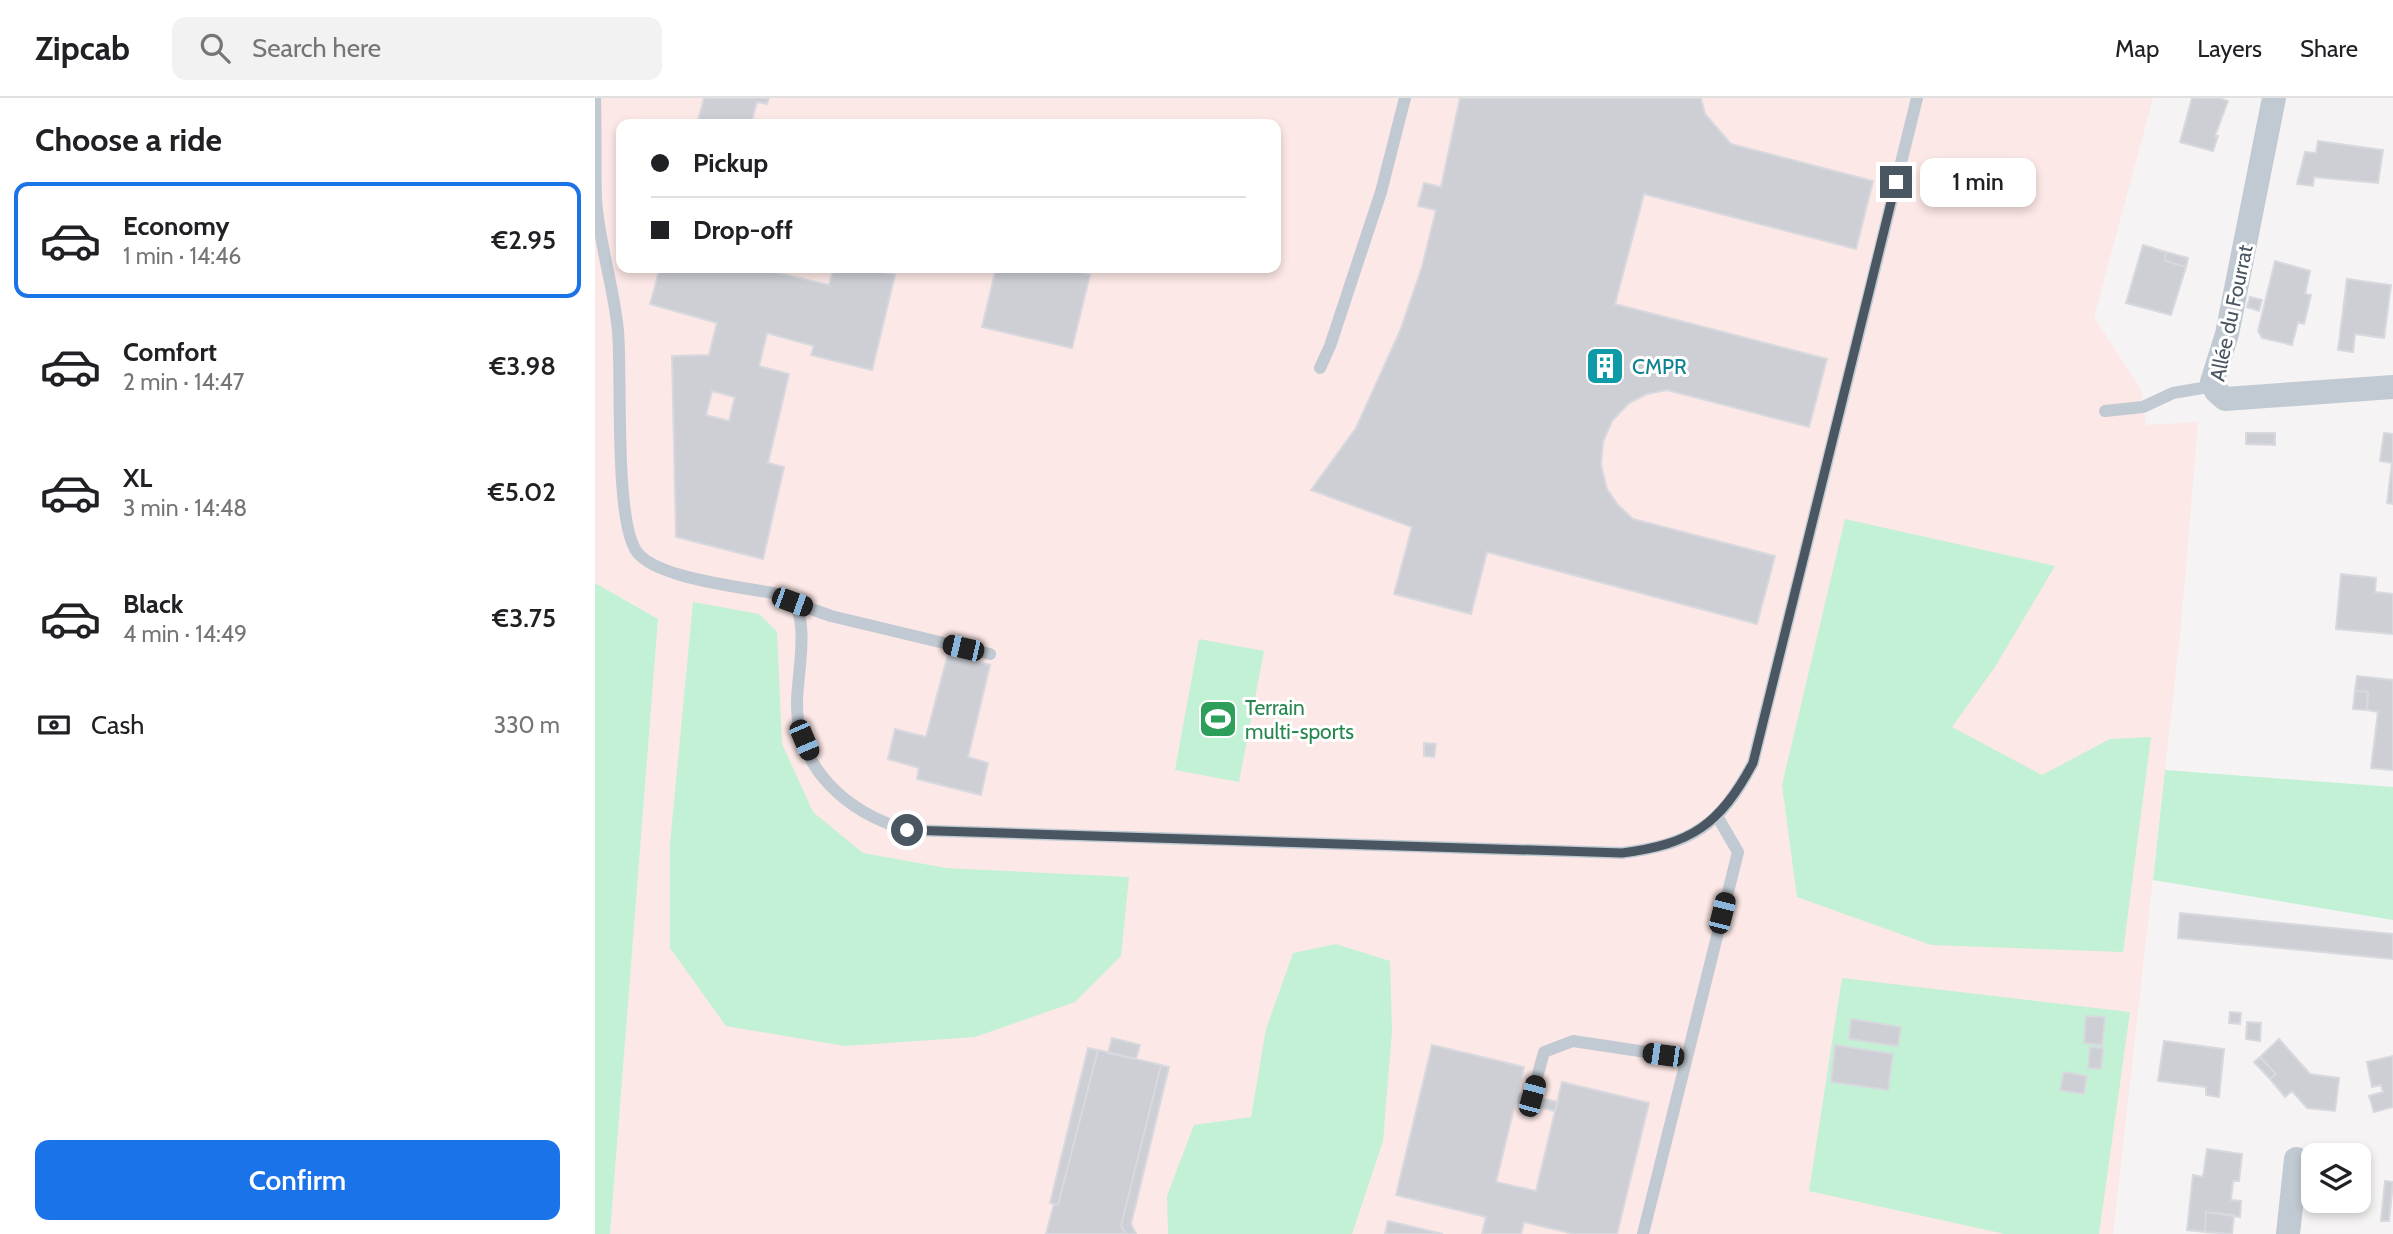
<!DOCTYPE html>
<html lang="en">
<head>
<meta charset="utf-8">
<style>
  :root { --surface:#fff; --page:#f2f2f2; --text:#202124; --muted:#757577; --line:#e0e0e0; --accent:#1a73e8 }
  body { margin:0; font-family:Cabin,sans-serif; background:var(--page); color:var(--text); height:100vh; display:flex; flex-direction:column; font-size:26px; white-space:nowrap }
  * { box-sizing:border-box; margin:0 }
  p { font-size:23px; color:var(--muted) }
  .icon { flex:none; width:38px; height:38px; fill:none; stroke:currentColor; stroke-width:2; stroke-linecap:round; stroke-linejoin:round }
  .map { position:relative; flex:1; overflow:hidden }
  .sheet { display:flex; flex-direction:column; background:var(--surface); width:595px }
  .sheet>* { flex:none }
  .banner { position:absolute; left:21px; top:21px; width:665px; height:154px; border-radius:14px; box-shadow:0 4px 10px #0003; display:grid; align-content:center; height:154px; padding:0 35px; background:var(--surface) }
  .buttons { position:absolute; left:1706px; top:1045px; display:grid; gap:14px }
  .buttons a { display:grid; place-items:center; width:70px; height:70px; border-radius:14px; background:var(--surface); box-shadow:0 4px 10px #0003; font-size:35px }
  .end { position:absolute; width:32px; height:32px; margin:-16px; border:9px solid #4a5661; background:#fff; box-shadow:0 0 0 4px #fff }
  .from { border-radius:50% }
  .bubble { position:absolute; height:49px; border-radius:14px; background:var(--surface); box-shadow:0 4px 10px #0003; font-size:23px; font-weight:600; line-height:49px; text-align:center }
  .car { position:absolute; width:21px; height:42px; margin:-21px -10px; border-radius:9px; box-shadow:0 0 5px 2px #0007; background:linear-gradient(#222 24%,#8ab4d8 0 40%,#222 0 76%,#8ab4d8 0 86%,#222 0) }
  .banner b { display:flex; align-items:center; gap:24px; height:66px; font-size:26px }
  .banner b+b { border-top:2px solid var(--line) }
  .banner i { width:18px; height:18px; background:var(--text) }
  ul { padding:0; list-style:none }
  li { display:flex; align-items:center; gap:21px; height:116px; margin:0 14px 10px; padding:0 21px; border:4px solid transparent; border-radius:14px }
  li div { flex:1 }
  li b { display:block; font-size:26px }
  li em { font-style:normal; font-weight:600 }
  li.selected { border-color:var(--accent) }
  li>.icon { width:63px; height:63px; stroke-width:1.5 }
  h2 { padding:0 35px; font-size:32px; line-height:84px }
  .pay { display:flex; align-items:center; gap:18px; height:77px; padding:0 35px; font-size:26px }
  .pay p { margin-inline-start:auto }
  .action { display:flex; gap:14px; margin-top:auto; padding:14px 35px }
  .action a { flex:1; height:80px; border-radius:14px; background:var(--accent); color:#fff; font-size:28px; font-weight:600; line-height:80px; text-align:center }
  header { display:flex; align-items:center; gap:42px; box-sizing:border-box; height:98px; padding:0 35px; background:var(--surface); border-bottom:2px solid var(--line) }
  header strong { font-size:33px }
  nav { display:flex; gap:38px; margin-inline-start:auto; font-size:24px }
  .search { width:490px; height:63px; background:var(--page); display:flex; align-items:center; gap:18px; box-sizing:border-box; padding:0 24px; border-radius:14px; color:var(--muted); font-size:26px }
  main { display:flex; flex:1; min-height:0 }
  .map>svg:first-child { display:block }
  .medical { fill:#fce8e6; fill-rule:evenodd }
  .green { fill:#c3f1d5 }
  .building { fill:#cdcfd5; stroke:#d7d9de; stroke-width:2; fill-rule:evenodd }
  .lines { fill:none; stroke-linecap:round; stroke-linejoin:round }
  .service { stroke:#c1cad2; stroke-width:12 }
  .minor { stroke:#c1cad2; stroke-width:24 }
  .route { stroke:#4a5661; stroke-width:9 }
  .labels { text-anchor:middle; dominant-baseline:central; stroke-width:6; stroke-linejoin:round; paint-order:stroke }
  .street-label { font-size:21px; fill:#4a5661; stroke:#fff }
  .culture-label { font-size:21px; fill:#0d838f; stroke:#fff; text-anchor:start }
  .leisure-label { font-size:21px; fill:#27864d; stroke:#fff; text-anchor:start }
</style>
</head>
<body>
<header>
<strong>Zipcab</strong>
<div class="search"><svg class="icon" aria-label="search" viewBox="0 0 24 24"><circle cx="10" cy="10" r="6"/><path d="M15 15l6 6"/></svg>Search here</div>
<nav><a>Map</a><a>Layers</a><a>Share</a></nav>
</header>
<main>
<section class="sheet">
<h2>Choose a ride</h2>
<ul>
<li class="selected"><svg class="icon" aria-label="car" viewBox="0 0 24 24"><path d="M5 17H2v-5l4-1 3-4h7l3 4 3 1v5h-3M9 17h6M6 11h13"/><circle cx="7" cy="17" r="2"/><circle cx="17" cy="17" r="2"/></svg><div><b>Economy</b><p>1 min · 14:46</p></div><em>€2.95</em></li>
<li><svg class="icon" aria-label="car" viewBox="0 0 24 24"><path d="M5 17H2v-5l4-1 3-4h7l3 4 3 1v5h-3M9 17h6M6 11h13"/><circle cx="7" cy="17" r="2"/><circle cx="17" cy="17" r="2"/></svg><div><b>Comfort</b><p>2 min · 14:47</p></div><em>€3.98</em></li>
<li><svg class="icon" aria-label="car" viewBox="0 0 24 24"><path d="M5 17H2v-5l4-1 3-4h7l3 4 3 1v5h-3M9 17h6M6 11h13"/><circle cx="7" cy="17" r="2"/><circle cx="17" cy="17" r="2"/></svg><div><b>XL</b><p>3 min · 14:48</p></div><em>€5.02</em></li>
<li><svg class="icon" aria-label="car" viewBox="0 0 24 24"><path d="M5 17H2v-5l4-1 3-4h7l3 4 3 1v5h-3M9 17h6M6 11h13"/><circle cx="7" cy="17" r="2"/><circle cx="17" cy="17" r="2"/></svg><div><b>Black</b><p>4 min · 14:49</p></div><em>€3.75</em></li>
</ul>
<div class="pay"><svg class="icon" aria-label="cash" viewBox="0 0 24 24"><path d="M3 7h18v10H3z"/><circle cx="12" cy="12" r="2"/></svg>Cash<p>330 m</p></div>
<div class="action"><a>Confirm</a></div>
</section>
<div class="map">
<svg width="1798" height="1136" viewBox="0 0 1798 1136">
  <rect width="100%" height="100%" fill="#f5f3f3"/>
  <path class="medical" d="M 0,0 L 1558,0 L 1499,219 L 1546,292 L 1551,327 L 1603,324 L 1585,537 L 1518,1136 L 15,1136 L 63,521 L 0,485 ZM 26,26 L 681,26 L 681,170 L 26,170 Z"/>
  <path class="green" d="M 1250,421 L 1460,468 L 1400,569 L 1357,629 L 1447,677 L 1515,641 L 1556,639 L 1528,854 L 1336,847 L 1202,799 L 1187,687 Z
    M 0,485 L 63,521 L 15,1136 L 0,1136 Z
    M 98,504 L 164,516 L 182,534 L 187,646 L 218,714 L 268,755 L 351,770 L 534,779 L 526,858 L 480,904 L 380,939 L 250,948 L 131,928 L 75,850 L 75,746 Z
    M 604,541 L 669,553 L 644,684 L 580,672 Z
    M 1570,672 L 1798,689 L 1798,822 L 1558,782 Z
    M 741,846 L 795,863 L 797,933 L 788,1043 L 757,1136 L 573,1136 L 572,1098 L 599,1027 L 656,1019 L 671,931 L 698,855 Z
    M 1247,880 L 1535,914 L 1504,1136 L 1410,1136 L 1214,1093 Z"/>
  <path class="building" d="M 109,0 L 174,0 L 172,6 L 162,4 L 156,26 L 102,26 Z
    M 865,0 L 1106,0 L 1110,16 L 1136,46 L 1278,83 L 1261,151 L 1049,96 L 1020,206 L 1232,261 L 1214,329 L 1072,292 L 1052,296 L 1034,305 L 1017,323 L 1008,344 L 1006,367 L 1012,391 L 1023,407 L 1038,421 L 1180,458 L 1162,526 L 892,454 L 876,516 L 799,496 L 817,429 L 716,392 L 761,330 L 805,233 L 827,169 L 841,112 L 823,108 L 829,85 L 846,89 Z
    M 1597,0 L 1624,0 L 1633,3 L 1620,38 L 1623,38 L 1618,53 L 1585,44 Z
    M 1723,43 L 1788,52 L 1783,85 L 1719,79 L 1718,88 L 1702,86 L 1710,54 L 1721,55 Z
    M 1548,147 L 1571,154 L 1570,163 L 1591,169 L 1576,217 L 1531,205 Z
    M 1571,154 L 1593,160 L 1591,169 L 1570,163 Z
    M 1680,163 L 1715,173 L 1710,196 L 1716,197 L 1709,226 L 1703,224 L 1697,247 L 1667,240 L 1663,233 Z
    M 65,170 L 162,170 L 234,187 L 239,170 L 270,170 L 300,177 L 277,272 L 216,257 L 219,248 L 172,235 L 164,268 L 194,276 L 173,365 L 189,369 L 168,461 L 81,439 L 77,258 L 114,257 L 122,225 L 55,206 ZM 117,293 L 140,299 L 134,323 L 111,317 Z
    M 401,170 L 469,170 L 495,177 L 477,250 L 387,229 Z
    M 1752,181 L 1796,187 L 1789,240 L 1760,236 L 1758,254 L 1743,252 Z
    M 1655,199 L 1667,202 L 1664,213 L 1652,209 Z
    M 1651,335 L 1680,335 L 1680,347 L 1651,346 Z
    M 1789,335 L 1798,336 L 1798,406 L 1792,405 L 1797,365 L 1785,363 Z
    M 1746,476 L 1781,480 L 1780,494 L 1798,496 L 1798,536 L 1741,531 Z
    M 353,556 L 395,567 L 373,659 L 393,665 L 386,697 L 322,681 L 324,670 L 293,661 L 300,631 L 331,639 Z
    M 1762,578 L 1798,582 L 1798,672 L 1776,670 L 1783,614 L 1772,612 L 1773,594 L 1760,593 Z
    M 1760,593 L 1773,594 L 1772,612 L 1758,611 Z
    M 829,645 L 841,646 L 839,659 L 829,658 Z
    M 1585,815 L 1798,836 L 1798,861 L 1583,840 Z
    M 1635,914 L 1646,915 L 1645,926 L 1634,925 Z
    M 1491,918 L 1510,919 L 1507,947 L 1489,945 Z
    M 1256,921 L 1306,929 L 1303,948 L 1254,941 Z
    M 1652,924 L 1666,925 L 1665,943 L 1651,941 Z
    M 517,940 L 545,947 L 541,961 L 513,955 Z
    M 1684,941 L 1715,976 L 1744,980 L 1740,1013 L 1712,1010 L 1697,993 L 1690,999 L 1675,981 L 1681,976 L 1665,959 Z
    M 1569,943 L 1629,951 L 1624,999 L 1611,997 L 1611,989 L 1563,983 Z
    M 837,947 L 929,969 L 901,1084 L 941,1093 L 967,984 L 1054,1005 L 1022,1136 L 979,1136 L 929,1124 L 926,1136 L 887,1136 L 891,1119 L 801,1097 Z
    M 1240,947 L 1298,956 L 1293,992 L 1236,984 Z
    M 1495,949 L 1508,950 L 1506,971 L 1493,970 Z
    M 493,950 L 503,952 L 463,1107 L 455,1105 Z
    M 503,952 L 566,967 L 526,1128 L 531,1136 L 451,1136 L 459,1106 L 463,1107 Z
    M 1798,958 L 1798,1009 L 1779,1014 L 1774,998 L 1788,994 L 1786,987 L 1777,989 L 1772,964 Z
    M 1665,959 L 1681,976 L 1675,981 L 1659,964 Z
    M 566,967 L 574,969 L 536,1126 L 541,1136 L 531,1136 L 526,1128 Z
    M 1469,974 L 1492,978 L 1489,996 L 1465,992 Z
    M 923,995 L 963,1004 L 960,1013 L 921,1004 Z
    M 1612,1051 L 1647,1056 L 1644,1083 L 1638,1083 L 1636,1102 L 1646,1103 L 1645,1119 L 1611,1114 L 1610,1134 L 1592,1132 L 1598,1077 L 1608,1079 Z
    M 1790,1083 L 1798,1084 L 1794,1123 L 1786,1123 Z
    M 1611,1114 L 1639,1117 L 1637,1136 L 1610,1134 Z
    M 793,1123 L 848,1136 L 790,1136 Z"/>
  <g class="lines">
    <path class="service" d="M 0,0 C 1,34 0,68 1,101 C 4,146 19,189 23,233 C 27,279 19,423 42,454 C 62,481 149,489 183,496 C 187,498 194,500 197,504 C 215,521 202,580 202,604 C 201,671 253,715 312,732 L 1027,755 C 1097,746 1125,728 1158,665 L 1322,0
      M 725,270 L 735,248 L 786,94 L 810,0
      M 1510,313 L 1548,309 L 1578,295 L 1619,288
      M 197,504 L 236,518 L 395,556
      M 937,998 L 949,954 L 978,943 L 1091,960
      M 1048,1136 L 1143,754 L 1122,718"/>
    <path class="minor" d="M 1679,0 L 1632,236 L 1617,284 L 1621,293 L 1630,301 L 1798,289
      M 1693,1136 L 1701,1061"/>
  </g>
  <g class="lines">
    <path class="route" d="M 312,732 L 1027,755 C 1096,746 1125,727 1158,665 L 1301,84"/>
  </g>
  <defs>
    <symbol id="building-square" viewBox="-11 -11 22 22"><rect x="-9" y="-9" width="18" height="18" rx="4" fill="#0f9aa8" stroke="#fff"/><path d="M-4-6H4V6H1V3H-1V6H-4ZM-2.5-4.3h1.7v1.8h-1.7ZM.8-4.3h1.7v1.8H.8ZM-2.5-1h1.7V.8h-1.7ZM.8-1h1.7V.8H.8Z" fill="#fff"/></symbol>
    <symbol id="stadium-square" viewBox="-11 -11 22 22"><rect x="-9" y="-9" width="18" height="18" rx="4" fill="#2e9e5b" stroke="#fff"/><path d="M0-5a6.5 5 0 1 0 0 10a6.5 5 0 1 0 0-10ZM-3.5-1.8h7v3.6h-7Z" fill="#fff"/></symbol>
  </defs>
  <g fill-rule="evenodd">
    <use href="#building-square" x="988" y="246" width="44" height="44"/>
    <use href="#stadium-square" x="601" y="599" width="44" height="44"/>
  </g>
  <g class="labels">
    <g class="street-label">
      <text transform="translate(1636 215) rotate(-78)">Allée du Fourrat</text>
    </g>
    <g class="culture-label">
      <text x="1037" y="268">CMPR</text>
    </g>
    <g class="leisure-label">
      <text x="650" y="609">Terrain<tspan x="650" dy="24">multi-sports</tspan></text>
    </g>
  </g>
</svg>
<div class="buttons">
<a><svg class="icon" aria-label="layers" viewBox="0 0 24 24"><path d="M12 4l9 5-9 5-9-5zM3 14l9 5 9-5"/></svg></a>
</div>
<i class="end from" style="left:312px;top:732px"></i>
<i class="end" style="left:1301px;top:84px"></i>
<div class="bubble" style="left:1325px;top:60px;width:116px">1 min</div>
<i class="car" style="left:197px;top:504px;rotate:110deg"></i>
<i class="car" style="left:368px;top:550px;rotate:283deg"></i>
<i class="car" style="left:209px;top:642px;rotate:157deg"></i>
<i class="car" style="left:1127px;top:815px;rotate:14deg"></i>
<i class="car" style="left:1068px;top:957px;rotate:278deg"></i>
<i class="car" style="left:937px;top:998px;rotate:15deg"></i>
<div class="banner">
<b><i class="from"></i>Pickup</b>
<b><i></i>Drop-off</b>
</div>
</div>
</main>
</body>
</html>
